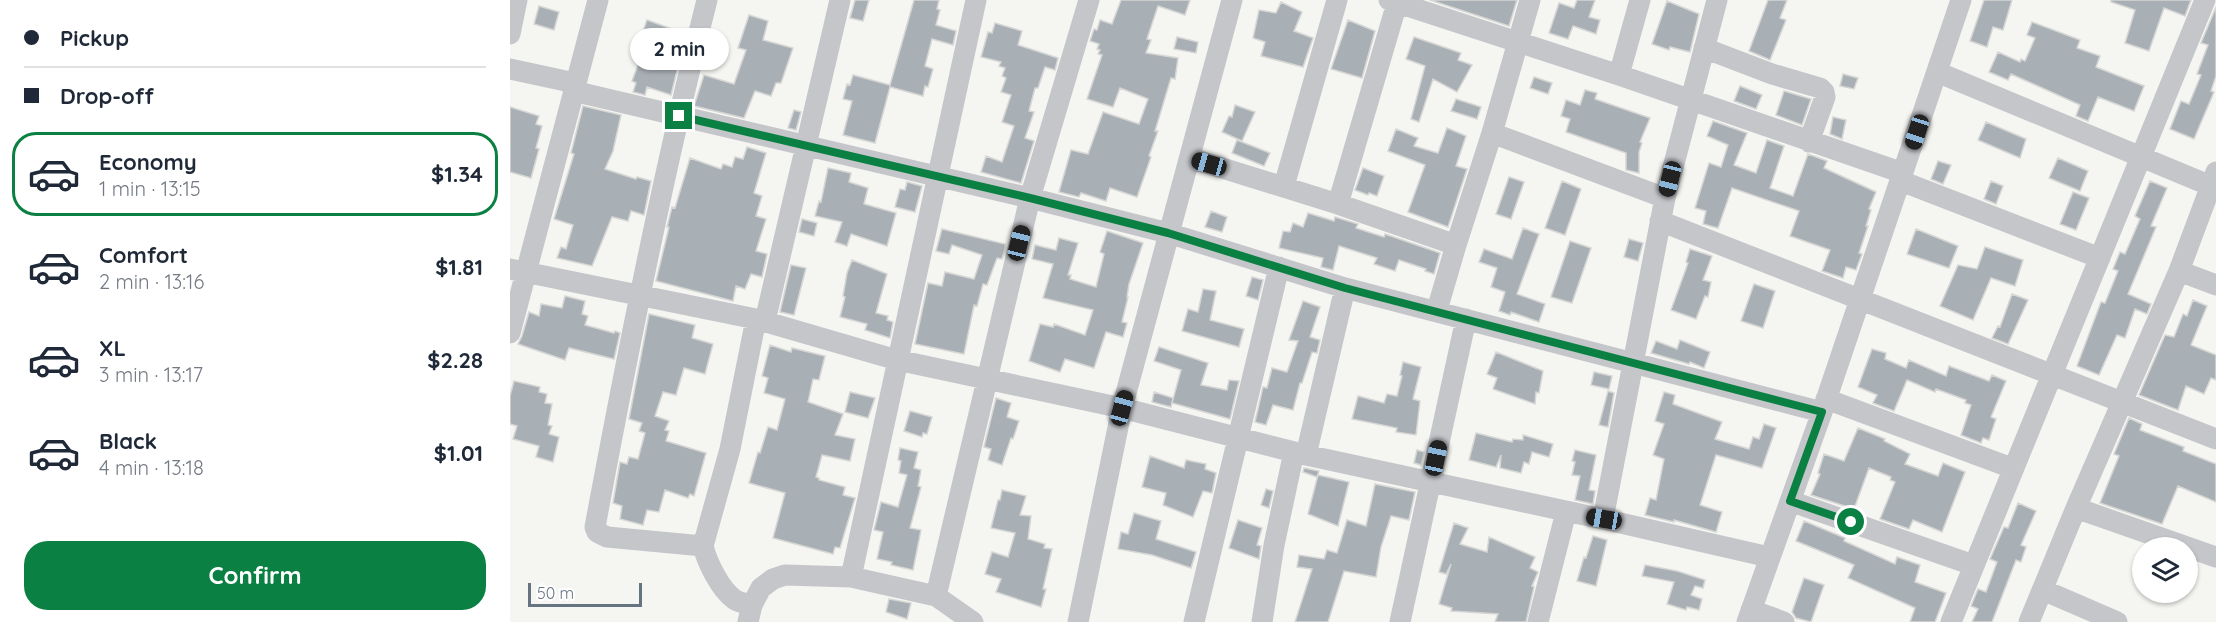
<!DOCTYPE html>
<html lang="en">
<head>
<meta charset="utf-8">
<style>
  :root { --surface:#fff; --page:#f6f6f7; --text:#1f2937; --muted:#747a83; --line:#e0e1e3; --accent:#0b8043 }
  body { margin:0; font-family:Quicksand,sans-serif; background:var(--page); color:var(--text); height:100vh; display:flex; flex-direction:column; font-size:22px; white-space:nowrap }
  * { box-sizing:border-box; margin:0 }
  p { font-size:20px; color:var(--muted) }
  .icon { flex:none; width:33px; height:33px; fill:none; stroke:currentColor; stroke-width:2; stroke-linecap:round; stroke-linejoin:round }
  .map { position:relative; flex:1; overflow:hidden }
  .side { display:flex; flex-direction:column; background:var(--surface); width:510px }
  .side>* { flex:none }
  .banner { display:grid; align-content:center; height:132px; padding:0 24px; background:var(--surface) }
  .tools { position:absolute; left:1622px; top:537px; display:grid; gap:12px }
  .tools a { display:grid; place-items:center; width:66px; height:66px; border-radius:50%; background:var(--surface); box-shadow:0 2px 4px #0004; font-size:30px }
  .scale { position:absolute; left:18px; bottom:15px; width:114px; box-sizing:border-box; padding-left:6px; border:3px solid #667381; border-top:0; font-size:16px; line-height:21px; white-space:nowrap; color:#667381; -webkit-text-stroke:4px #fff; paint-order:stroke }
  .end { position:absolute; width:27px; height:27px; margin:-14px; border:8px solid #0b8043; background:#fff; box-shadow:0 0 0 3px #fff }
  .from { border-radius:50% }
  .bubble { position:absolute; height:42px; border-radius:21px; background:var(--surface); box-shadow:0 2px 4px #0004; font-size:20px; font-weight:700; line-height:42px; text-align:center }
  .car { position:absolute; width:18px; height:36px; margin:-18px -9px; border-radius:8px; box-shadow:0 0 4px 2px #0007; background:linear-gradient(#222 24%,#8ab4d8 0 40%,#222 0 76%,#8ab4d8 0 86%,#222 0) }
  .banner b { display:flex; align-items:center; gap:21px; height:57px; font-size:22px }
  .banner b+b { border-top:2px solid var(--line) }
  .banner i { width:15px; height:15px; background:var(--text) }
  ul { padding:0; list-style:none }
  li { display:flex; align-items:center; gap:18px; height:84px; margin:0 12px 9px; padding:0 12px; border:3px solid transparent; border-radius:24px }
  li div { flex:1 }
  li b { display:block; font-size:22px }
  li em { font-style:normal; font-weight:700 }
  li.selected { border-color:var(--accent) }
  li>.icon { width:54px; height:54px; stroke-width:1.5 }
  .primary-button { display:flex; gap:12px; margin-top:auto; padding:12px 24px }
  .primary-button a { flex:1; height:69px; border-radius:24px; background:var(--accent); color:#fff; font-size:24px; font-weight:700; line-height:69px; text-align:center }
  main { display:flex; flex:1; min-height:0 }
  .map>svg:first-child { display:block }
  .building { fill:#a8afb5; stroke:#d6d7d5; stroke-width:1.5 }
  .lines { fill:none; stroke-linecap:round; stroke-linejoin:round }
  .minor { stroke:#c4c6ca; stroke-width:21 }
  .route { stroke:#0b8043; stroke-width:8 }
</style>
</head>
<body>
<main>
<section class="side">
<div class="banner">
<b><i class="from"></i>Pickup</b>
<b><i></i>Drop-off</b>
</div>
<ul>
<li class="selected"><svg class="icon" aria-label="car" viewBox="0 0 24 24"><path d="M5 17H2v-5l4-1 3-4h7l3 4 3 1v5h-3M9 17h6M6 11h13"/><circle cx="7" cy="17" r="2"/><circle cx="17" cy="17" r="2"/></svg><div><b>Economy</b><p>1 min · 13:15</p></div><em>$1.34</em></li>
<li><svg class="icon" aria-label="car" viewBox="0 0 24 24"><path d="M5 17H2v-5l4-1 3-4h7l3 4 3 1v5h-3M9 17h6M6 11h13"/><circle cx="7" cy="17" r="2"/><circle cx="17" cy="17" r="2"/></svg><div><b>Comfort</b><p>2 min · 13:16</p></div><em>$1.81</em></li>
<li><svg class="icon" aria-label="car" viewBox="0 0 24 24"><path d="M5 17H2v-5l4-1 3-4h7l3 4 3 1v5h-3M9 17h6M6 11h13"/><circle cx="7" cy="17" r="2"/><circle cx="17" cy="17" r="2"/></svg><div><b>XL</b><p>3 min · 13:17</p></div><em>$2.28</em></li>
<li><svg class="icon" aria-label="car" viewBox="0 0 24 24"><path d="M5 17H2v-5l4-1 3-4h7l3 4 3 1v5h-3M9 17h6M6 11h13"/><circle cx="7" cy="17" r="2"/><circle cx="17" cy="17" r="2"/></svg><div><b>Black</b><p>4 min · 13:18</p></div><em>$1.01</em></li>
</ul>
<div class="primary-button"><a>Confirm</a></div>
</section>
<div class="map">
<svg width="1706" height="622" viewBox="0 0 1706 622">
  <rect width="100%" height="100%" fill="#f5f5f2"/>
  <path class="building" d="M 345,0 L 359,0 L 353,21 L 340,18 Z
    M 404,0 L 429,0 L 427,9 L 430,10 L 426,25 L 446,31 L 443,45 L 422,39 L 415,66 L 423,69 L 418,87 L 415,86 L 413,96 L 380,87 L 365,143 L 333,135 L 342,101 L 333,99 L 337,84 L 340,85 L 343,75 L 380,85 Z
    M 611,0 L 680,0 L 675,15 L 648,6 L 637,39 L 641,40 L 636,53 L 668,58 L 665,79 L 661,78 L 645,131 L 648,131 L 639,156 L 641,157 L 627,197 L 600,188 L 596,201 L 571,193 L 569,197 L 549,192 L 561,150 L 578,154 L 593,112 L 629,124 L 638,99 L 610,88 L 603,107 L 577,99 L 592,55 L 588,54 L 590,50 L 587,49 L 589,44 L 580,41 L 584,29 L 587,30 L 590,20 L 602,24 Z
    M 920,0 L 1007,0 L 999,26 Z
    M 1067,0 L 1085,0 L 1079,17 L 1090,20 L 1086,34 L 1063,26 L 1058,39 L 1039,33 L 1049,3 L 1064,8 Z
    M 1258,0 L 1277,0 L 1270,18 L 1276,20 L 1260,60 L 1239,51 Z
    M 1474,0 L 1502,0 L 1493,30 L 1483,27 L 1477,47 L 1460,41 Z
    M 1601,0 L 1681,0 L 1675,16 L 1654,8 L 1639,51 L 1615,43 L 1625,10 L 1601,2 Z
    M 1157,1 L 1189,14 L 1180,52 L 1160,47 L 1159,50 L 1142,44 Z
    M 771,2 L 792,12 L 784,31 L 803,38 L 793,67 L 751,56 L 755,42 L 743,38 L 749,10 L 766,13 Z
    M 29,6 L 49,12 L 44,30 L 24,24 Z
    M 1706,7 L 1706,76 L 1701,91 L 1704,92 L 1684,139 L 1660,129 L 1671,101 L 1679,104 L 1691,75 L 1687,74 L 1698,45 L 1691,43 Z
    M 239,15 L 258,21 L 253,40 L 283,48 L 271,83 L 266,83 L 261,96 L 245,91 L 234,118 L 184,106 L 194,75 L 224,84 L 236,50 L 228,48 Z
    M 137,20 L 176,34 L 161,95 L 137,87 L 135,95 L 123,92 L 126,83 L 122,81 L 132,54 L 126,51 Z
    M 838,20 L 865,31 L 852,78 L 821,69 Z
    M 1522,22 L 1570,40 L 1567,48 L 1590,56 L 1586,67 L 1634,86 L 1624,111 L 1588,97 L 1578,121 L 1566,116 L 1570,105 L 1501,74 L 1498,80 L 1479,72 L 1488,52 L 1510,62 L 1511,59 L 1515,61 L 1525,38 L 1517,35 Z
    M 485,23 L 512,31 L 508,45 L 548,58 L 545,70 L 535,67 L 528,88 L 525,88 L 519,111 L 524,112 L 515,138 L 524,141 L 511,183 L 471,172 L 476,156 L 492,162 L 504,126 L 492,122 L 501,95 L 491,92 L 496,78 L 492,76 L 495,68 L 489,66 L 491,62 L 471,57 L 478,32 L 482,33 Z
    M 667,37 L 688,42 L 686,53 L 664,49 Z
    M 904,37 L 951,53 L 948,60 L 962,65 L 947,92 L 923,79 L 909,122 L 901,119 L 915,66 L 896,59 Z
    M 1333,74 L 1348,78 L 1344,89 L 1330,86 Z
    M 1024,77 L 1042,83 L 1038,94 L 1020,88 Z
    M 1230,86 L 1252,95 L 1246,109 L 1224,101 Z
    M 1075,90 L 1087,93 L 1085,99 L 1140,118 L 1130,142 L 1132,143 L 1129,152 L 1129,173 L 1116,170 L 1116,153 L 1056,132 L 1060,119 L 1051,116 L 1056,100 L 1070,105 Z
    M 1274,91 L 1301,99 L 1292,125 L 1266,115 Z
    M 946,99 L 971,107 L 967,119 L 941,111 Z
    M 725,105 L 745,112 L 732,141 L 712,132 L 719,116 L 722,117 Z
    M 73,106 L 111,115 L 103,151 L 95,169 L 126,179 L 127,177 L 141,181 L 134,215 L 121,211 L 118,221 L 102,217 L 82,266 L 47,258 L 51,247 L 56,249 L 63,225 L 44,219 L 64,154 L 61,153 Z
    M 0,107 L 29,116 L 26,124 L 32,126 L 26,148 L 29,149 L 21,178 L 0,172 Z
    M 284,110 L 291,112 L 286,130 L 278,128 Z
    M 1323,117 L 1336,120 L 1332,139 L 1320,134 Z
    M 1203,121 L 1237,133 L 1224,165 L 1246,173 L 1257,140 L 1274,146 L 1260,188 L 1283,196 L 1298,154 L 1317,161 L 1314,168 L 1366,192 L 1359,209 L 1361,210 L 1356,226 L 1358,226 L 1349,253 L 1352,254 L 1346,270 L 1336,267 L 1333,278 L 1312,271 L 1320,250 L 1280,236 L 1289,211 L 1222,188 L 1208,228 L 1193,224 L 1196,211 L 1185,208 L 1199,163 L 1211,167 L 1218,145 L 1197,136 Z
    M 1476,122 L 1516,139 L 1510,158 L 1468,140 Z
    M 937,128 L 956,136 L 946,166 L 957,169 L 938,227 L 898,212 L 915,165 L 878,151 L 886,129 L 908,138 L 904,146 L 928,153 Z
    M 727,140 L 760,153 L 754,166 L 722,153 Z
    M 237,147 L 256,153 L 244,193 L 252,196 L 246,216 L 256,219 L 246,251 L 257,254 L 252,277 L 241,274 L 235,289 L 226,286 L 223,301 L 146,281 L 159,227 L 157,227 L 162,207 L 165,208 L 180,158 L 211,169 L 213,164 L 222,167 L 225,157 L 233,159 Z
    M 1548,158 L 1578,171 L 1570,191 L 1539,178 Z
    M 1428,161 L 1441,165 L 1433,184 L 1421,179 Z
    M 318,168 L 341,173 L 339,182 L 358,188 L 354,204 L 386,213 L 377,246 L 341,234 L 337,246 L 325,242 L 332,222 L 305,216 L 309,201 L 311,202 Z
    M 853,168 L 874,176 L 867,196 L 859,193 L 858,195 L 845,190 Z
    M 999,177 L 1014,182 L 1001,219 L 986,214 Z
    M 1052,181 L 1071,189 L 1055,235 L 1035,228 Z
    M 1481,181 L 1493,186 L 1486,204 L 1474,199 Z
    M 1640,181 L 1657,188 L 1641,226 L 1646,227 L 1618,294 L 1641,304 L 1637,314 L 1625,309 L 1615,338 L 1607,335 L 1589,375 L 1567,366 L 1591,302 L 1595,303 L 1608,271 L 1603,269 L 1610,252 L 1615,254 L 1630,219 L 1625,216 Z
    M 397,182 L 412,186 L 405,212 L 385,207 L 390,189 L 395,190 Z
    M 1563,192 L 1579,198 L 1566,230 L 1550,224 Z
    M 701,211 L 717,217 L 712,232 L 695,227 Z
    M 798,213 L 824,221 L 825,217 L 848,224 L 846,228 L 874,237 L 875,234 L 930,253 L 924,274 L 915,271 L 916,269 L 889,260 L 885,271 L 864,264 L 867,258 L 829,246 L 823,270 L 811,267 L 813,258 L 769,248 L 773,231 L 780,232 L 783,223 L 793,227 Z
    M 292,219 L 307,223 L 304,236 L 289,232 Z
    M 1013,228 L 1029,234 L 1007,294 L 1035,304 L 1029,322 L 1001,312 L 1000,315 L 989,311 L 995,292 L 981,287 L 987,268 L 969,262 L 974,249 L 1002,259 Z
    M 432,229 L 495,244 L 495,247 L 492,259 L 487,258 L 477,285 L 473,284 L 467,306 L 464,305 L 454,354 L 405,344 L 418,283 L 432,286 L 435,272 L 464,279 L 472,255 L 442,245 L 439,254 L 426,251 Z
    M 1406,229 L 1448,246 L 1439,268 L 1397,254 Z
    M 597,231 L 633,243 L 619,284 L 617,297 L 618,297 L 612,322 L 617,323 L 613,337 L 596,332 L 584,368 L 555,359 L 550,372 L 519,361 L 530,324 L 543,327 L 544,324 L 575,335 L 583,310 L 533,298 L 543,264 L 522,259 L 525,245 L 546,250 L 549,238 L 568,243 L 558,275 L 561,275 L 560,279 L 586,287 L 594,254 L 590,252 Z
    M 1119,239 L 1133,243 L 1128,261 L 1114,257 Z
    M 1060,241 L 1081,248 L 1062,303 L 1041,297 Z
    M 1475,247 L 1513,260 L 1505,286 L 1481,278 L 1463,320 L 1430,306 L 1448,265 L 1467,269 Z
    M 1180,249 L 1202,256 L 1193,280 L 1201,282 L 1198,297 L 1195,296 L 1186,319 L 1161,310 L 1178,263 L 1176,262 Z
    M 342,260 L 377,274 L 366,313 L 378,316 L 377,320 L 383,322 L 380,338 L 355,330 L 357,324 L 330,317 L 335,297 L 333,296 L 337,273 Z
    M 281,265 L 296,268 L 284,315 L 270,312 Z
    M 742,277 L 753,280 L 748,300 L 736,296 Z
    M 1244,284 L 1265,291 L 1253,328 L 1231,321 Z
    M 693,289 L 706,291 L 700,320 L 734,329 L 729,347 L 672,331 L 678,309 L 688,312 Z
    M 1502,294 L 1518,300 L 1498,344 L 1482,338 L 1488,326 L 1490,327 Z
    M 55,296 L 75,301 L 72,314 L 78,316 L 75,325 L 104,333 L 105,331 L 110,333 L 104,359 L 59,348 L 55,360 L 8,344 L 12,336 L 19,312 L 29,316 L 31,304 L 52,308 Z
    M 1683,300 L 1697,306 L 1681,345 L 1706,355 L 1706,380 L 1701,378 L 1694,394 L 1676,386 L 1668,410 L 1629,395 L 1655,335 L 1664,337 L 1673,314 L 1677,316 Z
    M 793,301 L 810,307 L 800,337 L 810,340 L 807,353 L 802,352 L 792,383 L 790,383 L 783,410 L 763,405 L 756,425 L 745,422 L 753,387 L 757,388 L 762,368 L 777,372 L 788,341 L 779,340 Z
    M 139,314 L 185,325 L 182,338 L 203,344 L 195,374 L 174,368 L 166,395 L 153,392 L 145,416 L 159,421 L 155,430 L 159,431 L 156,441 L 196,453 L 184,496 L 180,494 L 178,498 L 155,490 L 149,512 L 137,510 L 133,525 L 110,519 L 112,506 L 103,503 L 110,462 L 117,464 L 119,457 L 128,459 L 135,433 L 129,431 L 132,423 L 119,419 Z
    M 1170,340 L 1200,352 L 1194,368 L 1180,362 L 1179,364 L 1141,353 L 1146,341 L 1167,349 Z
    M 260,345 L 281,352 L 282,348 L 315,356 L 309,380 L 303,379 L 298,402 L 333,414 L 325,435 L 345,439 L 340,461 L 312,455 L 306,477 L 309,478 L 309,480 L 335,487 L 333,495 L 345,498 L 330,548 L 325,547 L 323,554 L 263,538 L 275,493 L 239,483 L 248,452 L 250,453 L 258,427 L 267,430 L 275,399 L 254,393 L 258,378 L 252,376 Z
    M 649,347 L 698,363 L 691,385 L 717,390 L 719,380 L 729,381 L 720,419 L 662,403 L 671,370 L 644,361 Z
    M 1362,349 L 1376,353 L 1375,359 L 1396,368 L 1399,360 L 1436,376 L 1439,366 L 1479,381 L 1482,375 L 1496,381 L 1481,417 L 1486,419 L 1479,440 L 1473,438 L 1471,443 L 1451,435 L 1461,405 L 1455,403 L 1456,400 L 1426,389 L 1425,392 L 1397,380 L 1384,411 L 1363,403 L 1367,395 L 1348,387 Z
    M 986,352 L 1033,371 L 1029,393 L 1026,392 L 1025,404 L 983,389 L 987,378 L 977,374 Z
    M 893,362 L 911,367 L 903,399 L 910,401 L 906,435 L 886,432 L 887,428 L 842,419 L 848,396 L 874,403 L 877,394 L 887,396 L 892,376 L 890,375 Z
    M 1084,372 L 1102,376 L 1099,389 L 1081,385 Z
    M 4,381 L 30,387 L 29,392 L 37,394 L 35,403 L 42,404 L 38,425 L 42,426 L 39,434 L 49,437 L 43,462 L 26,457 L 29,446 L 3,439 L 7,426 L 0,424 L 0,396 Z
    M 1098,391 L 1104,393 L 1098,427 L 1089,425 Z
    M 340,392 L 365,398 L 358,418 L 335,412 Z
    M 644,392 L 663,398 L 661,407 L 642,402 Z
    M 1154,392 L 1165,395 L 1163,404 L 1212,422 L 1205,439 L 1239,449 L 1243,437 L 1249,439 L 1254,424 L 1266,428 L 1252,468 L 1206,455 L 1190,505 L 1212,512 L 1206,532 L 1164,520 L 1164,522 L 1135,515 L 1140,498 L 1146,500 L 1154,459 L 1143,455 L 1154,424 L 1145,421 Z
    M 486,398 L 501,403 L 497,417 L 509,421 L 503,439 L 501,438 L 492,465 L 478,460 L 481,449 L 474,447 Z
    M 400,411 L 422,417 L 417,434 L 413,433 L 412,437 L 394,431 Z
    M 1619,418 L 1632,424 L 1630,430 L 1674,447 L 1673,451 L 1706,464 L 1706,502 L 1668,486 L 1652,524 L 1590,503 L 1609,456 L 1604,454 Z
    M 1348,428 L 1375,439 L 1374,441 L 1400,454 L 1395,464 L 1428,476 L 1433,463 L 1455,472 L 1432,532 L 1403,520 L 1399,529 L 1370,519 L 1385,482 L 1380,480 L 1381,477 L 1359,468 L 1344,509 L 1301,495 L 1310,474 L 1308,473 L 1314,454 L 1334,461 Z
    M 966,433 L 1002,442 L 1003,439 L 1013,440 L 1013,435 L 1043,444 L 1039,457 L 1022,452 L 1019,464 L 1014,462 L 1011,473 L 990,468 L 991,455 L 986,467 L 959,460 Z
    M 390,448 L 408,452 L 404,468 L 411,470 L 408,486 L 411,487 L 400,528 L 411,530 L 403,570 L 381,565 L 382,562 L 367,559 L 373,532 L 364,530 L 371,502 L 388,507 L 397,475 L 389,473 L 391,461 L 388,460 Z
    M 907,450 L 914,452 L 911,465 L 904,463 Z
    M 1065,450 L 1086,455 L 1079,490 L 1085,491 L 1083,504 L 1065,500 L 1070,476 L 1062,475 L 1065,462 L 1062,461 Z
    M 640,456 L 674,468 L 676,460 L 696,464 L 695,469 L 706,473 L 702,493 L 693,491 L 683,517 L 653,505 L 656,493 L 632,487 Z
    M 794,468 L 809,471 L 807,477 L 793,472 Z
    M 808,475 L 839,482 L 828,526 L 798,514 Z
    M 865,484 L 905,492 L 899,520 L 881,516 L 871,547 L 866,577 L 834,571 L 818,622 L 785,622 L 802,569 L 787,567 L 789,555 L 814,559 L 817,550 L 827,553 L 837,520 L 856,526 Z
    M 756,489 L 763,491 L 759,508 L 751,505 Z
    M 492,490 L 516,496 L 510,515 L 521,516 L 518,539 L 535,544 L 534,548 L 542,549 L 533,589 L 536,589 L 531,607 L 486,592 L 491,579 L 475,574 L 482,552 L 498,557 L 505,533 L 481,528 L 488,500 L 490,500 Z
    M 1508,503 L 1526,511 L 1511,545 L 1516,547 L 1511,562 L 1506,560 L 1482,622 L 1462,622 L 1468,609 L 1461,606 L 1468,589 L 1476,592 L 1487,562 L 1480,559 L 1494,527 L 1498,528 Z
    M 624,513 L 651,521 L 646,539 L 686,552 L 681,568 L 642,555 L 608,549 L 611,532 L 618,534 Z
    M 728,520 L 752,528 L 747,545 L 751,546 L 749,559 L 719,548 Z
    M 1294,521 L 1335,538 L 1334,541 L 1385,564 L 1387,557 L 1410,565 L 1405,582 L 1436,593 L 1425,622 L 1400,622 L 1405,608 L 1338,578 L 1344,565 L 1286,541 Z
    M 944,523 L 958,528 L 950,544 L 977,552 L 979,537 L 1025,557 L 1020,568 L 1028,572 L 1022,586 L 1024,587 L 1016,622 L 985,622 L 988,614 L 941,611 L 942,608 L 929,604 L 941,564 L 936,574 L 929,572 Z
    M 1083,536 L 1097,540 L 1086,586 L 1067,581 L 1074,557 L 1076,558 Z
    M 1135,565 L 1167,571 L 1195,580 L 1193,588 L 1185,586 L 1181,595 L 1192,599 L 1189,610 L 1177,607 L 1176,610 L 1157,604 L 1164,582 L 1132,576 Z
    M 1294,578 L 1314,585 L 1301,622 L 1286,618 L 1282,612 Z
    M 379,599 L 401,603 L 397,619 L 376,612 Z"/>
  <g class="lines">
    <path class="minor" d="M 197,0 C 153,174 118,350 85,527 L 87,532 L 97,537 L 193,546 C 197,562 210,589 224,599 C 229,603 236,603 242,605
      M 879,0 L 1109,75 L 1393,173
      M 0,34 L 7,0
      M 1194,48 L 1262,74 L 1310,88 L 1314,92 L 1315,97 L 1299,142
      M 0,69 L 65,83
      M 1427,72 L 1706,188
      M 1109,75 L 1130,0
      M 63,91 L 520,198 L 658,233 L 835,288 L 1312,412
      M 982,133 L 1155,198
      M 680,158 L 828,204 L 946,245
      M 1391,181 L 1590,258
      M 774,186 L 827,0
      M 828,204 L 887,3
      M 1150,221 L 1706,439
      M 0,269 L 246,319 L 387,360 L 612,408 L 796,455 L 1093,519 L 1259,557
      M 1669,271 L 1706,285
      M 927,310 L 946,245 L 982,133 L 1020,0
      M 255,321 L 330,0
      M 0,333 L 88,0
      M 1316,399 L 1502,468
      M 796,455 L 835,288
      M 1280,501 L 1463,565
      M 1566,508 L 1706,557
      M 1093,519 L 1155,198 L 1207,0
      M 193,546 L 220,449 L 246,319
      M 341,577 L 466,0
      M 1533,590 L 1607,622
      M 426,596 L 520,198 L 579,0
      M 1241,610 L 1274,622
      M 238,622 L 242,605 L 251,588 L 263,579 L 275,575 L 341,577 L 426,596 L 463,622
      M 568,622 L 612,408 L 722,0
      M 684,622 L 769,267
      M 752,622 L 764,545 L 784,452
      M 890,622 L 956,319
      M 1028,622 L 1056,512
      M 1237,622 L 1312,412 L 1451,0
      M 1441,622 L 1695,0
      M 1519,622 L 1566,508 L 1669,271 L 1706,172"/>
  </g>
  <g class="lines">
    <path class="route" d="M 169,116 L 520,198 L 658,233 L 835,288 L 1312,412 L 1280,501 L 1341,522"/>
  </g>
</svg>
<div class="tools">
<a><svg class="icon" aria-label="layers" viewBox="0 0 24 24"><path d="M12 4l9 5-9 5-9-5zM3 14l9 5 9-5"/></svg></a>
</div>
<div class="scale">50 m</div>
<i class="end from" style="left:1341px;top:522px"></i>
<i class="end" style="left:169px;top:116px"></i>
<div class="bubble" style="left:120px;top:28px;width:99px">2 min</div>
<i class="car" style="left:1407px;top:132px;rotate:198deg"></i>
<i class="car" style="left:699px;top:164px;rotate:286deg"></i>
<i class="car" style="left:1160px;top:179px;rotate:194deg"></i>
<i class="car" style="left:509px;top:243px;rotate:14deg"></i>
<i class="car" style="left:612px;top:408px;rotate:15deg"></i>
<i class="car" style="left:926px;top:458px;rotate:12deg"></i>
<i class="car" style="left:1094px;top:519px;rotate:280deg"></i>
</div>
</main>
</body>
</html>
